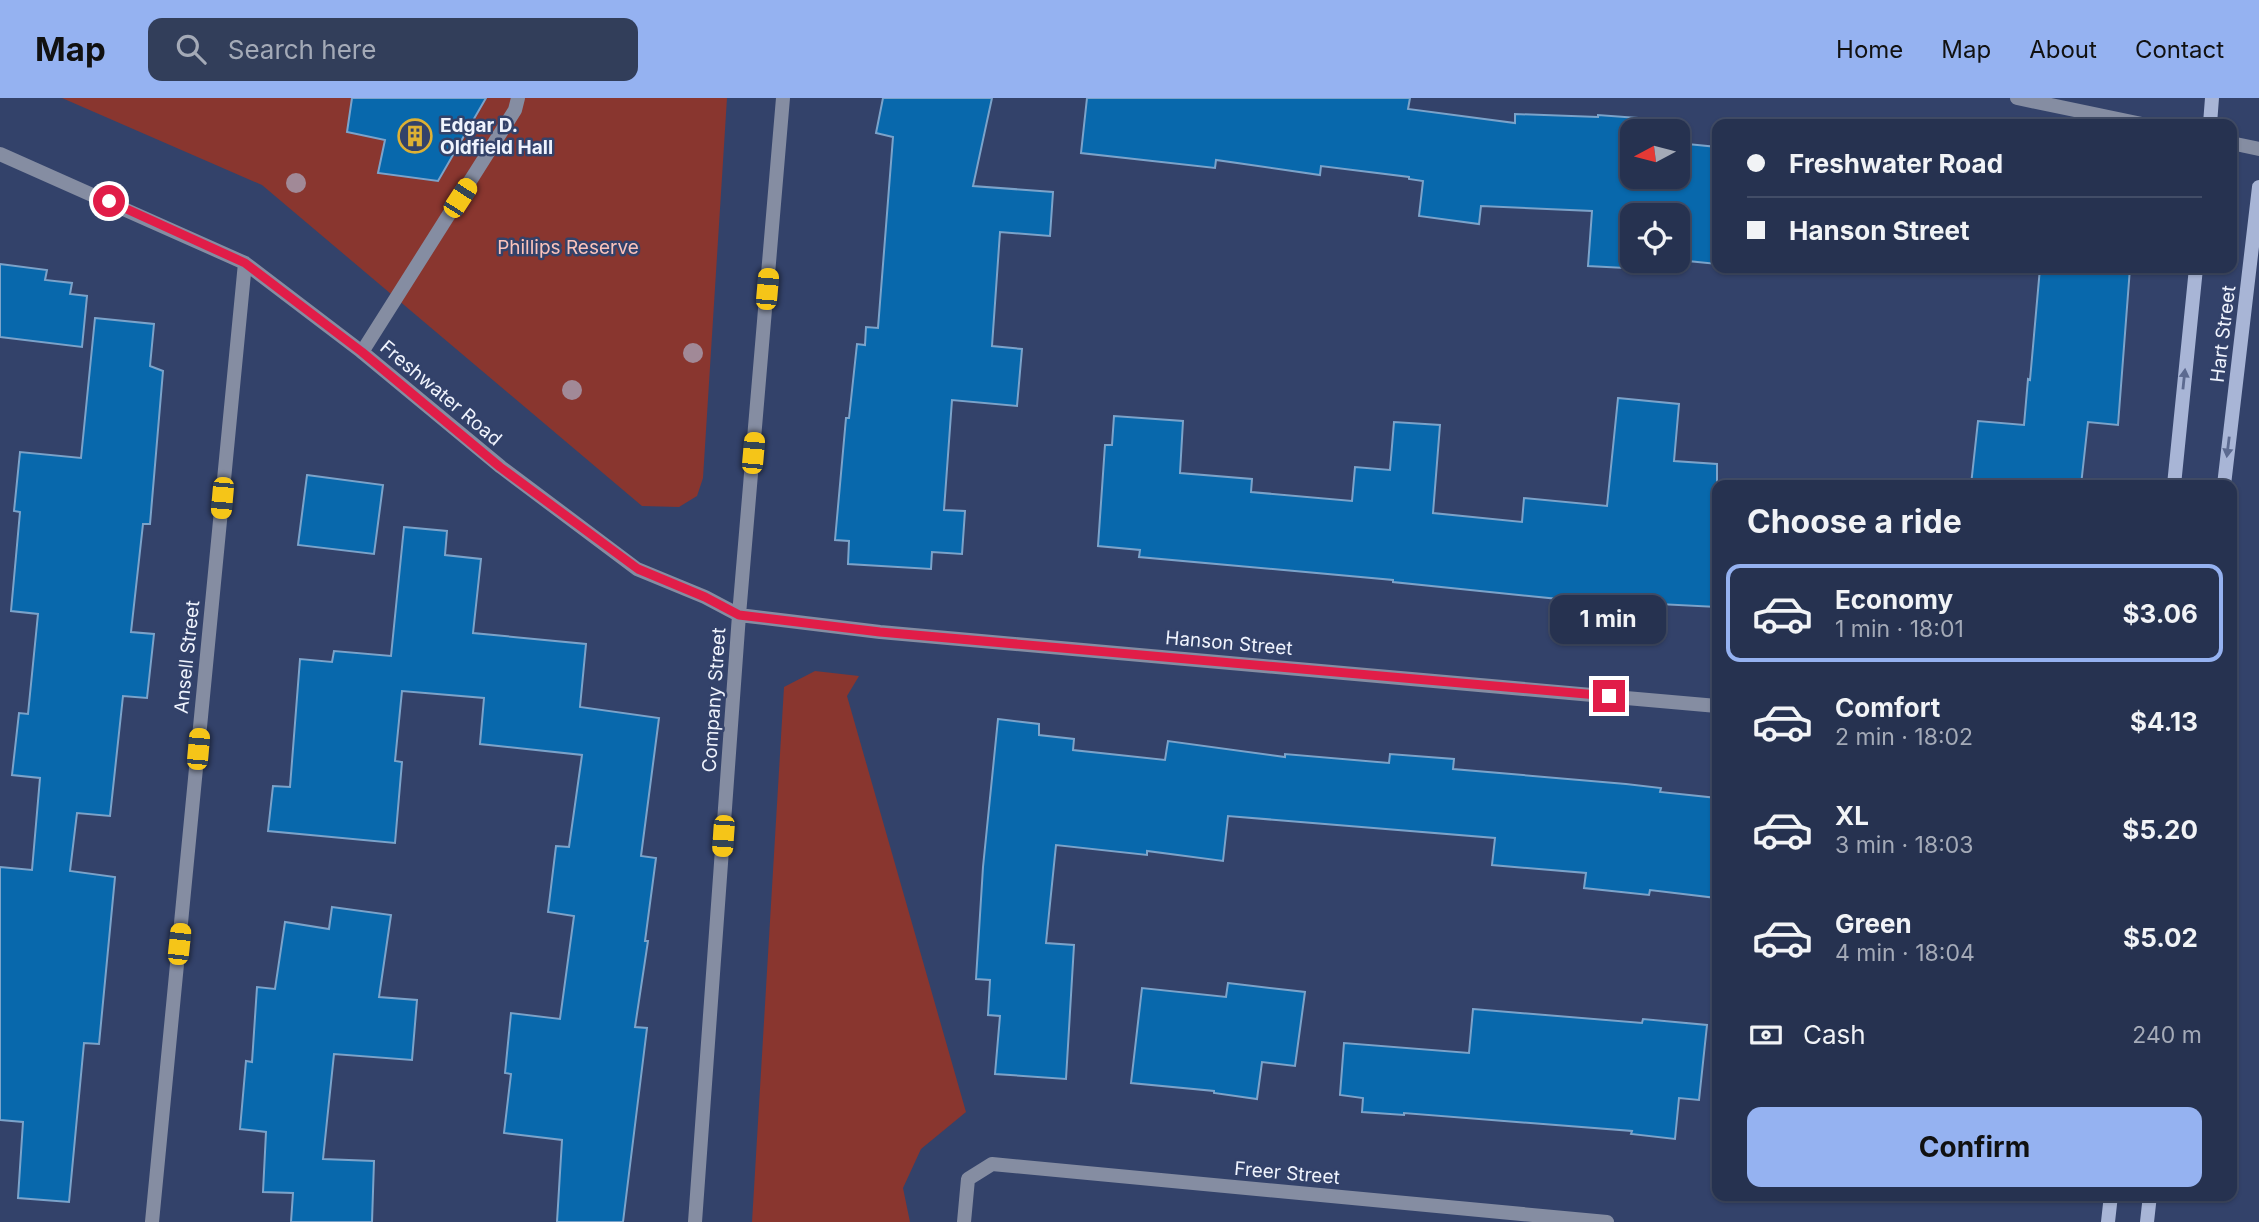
<!DOCTYPE html>
<html lang="en">
<head>
<meta charset="utf-8">
<style>
  :root { --surface:#263250; --page:#323e5a; --text:#f1f3f6; --muted:#a4aab7; --line:#424d67; --accent:#95b2f1 }
  body { margin:0; font-family:Inter,sans-serif; background:var(--page); color:var(--text); height:100vh; display:flex; flex-direction:column; font-size:26px; white-space:nowrap }
  * { box-sizing:border-box; margin:0 }
  p { font-size:23px; color:var(--muted) }
  .icon { flex:none; width:38px; height:38px; fill:none; stroke:currentColor; stroke-width:2; stroke-linecap:round; stroke-linejoin:round }
  .map { position:relative; flex:1; overflow:hidden }
  .side { position:absolute; left:1712px; top:382px; width:525px; height:721px; display:flex; flex-direction:column; background:var(--surface); border-radius:14px; box-shadow:0 2px 5px #0004,0 0 0 2px var(--line) }
  .side>* { flex:none }
  .hud { position:absolute; left:1712px; top:21px; width:525px; height:154px; border-radius:14px; box-shadow:0 2px 5px #0004,0 0 0 2px var(--line); display:grid; align-content:center; height:154px; padding:0 35px; background:var(--surface) }
  .needle { width:46px; rotate:263deg }
  .controls { position:absolute; left:1620px; top:21px; display:grid; gap:14px }
  .controls a { display:grid; place-items:center; width:70px; height:70px; border-radius:14px; background:var(--surface); box-shadow:0 2px 5px #0004,0 0 0 2px var(--line); font-size:35px }
  .end { position:absolute; width:32px; height:32px; margin:-16px; border:9px solid #e11d48; background:#fff; box-shadow:0 0 0 4px #fff }
  .from { border-radius:50% }
  .bubble { position:absolute; height:49px; border-radius:14px; background:var(--surface); box-shadow:0 2px 5px #0004,0 0 0 2px var(--line); font-size:23px; font-weight:700; line-height:49px; text-align:center }
  .car { position:absolute; width:21px; height:42px; margin:-21px -10px; border-radius:9px; box-shadow:0 0 5px 2px #0007; background:linear-gradient(#f5c518 24%,#345 0 40%,#f5c518 0 76%,#345 0 86%,#f5c518 0) }
  .hud b { display:flex; align-items:center; gap:24px; height:66px; font-size:26px }
  .hud b+b { border-top:2px solid var(--line) }
  .hud i { width:18px; height:18px; background:var(--text) }
  ul { padding:0; list-style:none }
  li { display:flex; align-items:center; gap:21px; height:98px; margin:0 14px 10px; padding:0 21px; border:4px solid transparent; border-radius:14px }
  li div { flex:1 }
  li b { display:block; font-size:26px }
  li em { font-style:normal; font-weight:700 }
  li.active { border-color:var(--accent) }
  li>.icon { width:63px; height:63px; stroke-width:1.5 }
  h2 { padding:0 35px; font-size:32px; line-height:84px }
  .pay { display:flex; align-items:center; gap:18px; height:77px; padding:0 35px; font-size:26px }
  .pay p { margin-inline-start:auto }
  .button { display:flex; gap:14px; margin-top:auto; padding:14px 35px }
  .button a { flex:1; height:80px; border-radius:14px; background:var(--accent); color:#111; font-size:28px; font-weight:700; line-height:80px; text-align:center }
  header { display:flex; align-items:center; gap:42px; box-sizing:border-box; height:98px; padding:0 35px; background:var(--accent); color:#111 }
  header strong { font-size:33px }
  nav { display:flex; gap:38px; margin-inline-start:auto; font-size:24px }
  .search { width:490px; height:63px; background:var(--page); display:flex; align-items:center; gap:18px; box-sizing:border-box; padding:0 24px; border-radius:14px; color:var(--muted); font-size:26px }
  .map>svg:first-child { display:block }
  .green { fill:#89362f }
  .building { fill:#0868ac; stroke:#7ba3ca; stroke-width:2 }
  .lines { fill:none; stroke-linecap:round; stroke-linejoin:round }
  .service { stroke:#858da2; stroke-width:14 }
  .minor { stroke:#858da2; stroke-width:14 }
  .tertiary { stroke:#858da2; stroke-width:14 }
  .secondary { stroke:#a8b5d6; stroke-width:14 }
  .tree { fill:#a18997 }
  .oneway { fill:#5c6a90 }
  .route { stroke:#e11d48; stroke-width:9 }
  .labels { text-anchor:middle; dominant-baseline:central; stroke-width:5; stroke-linejoin:round; paint-order:stroke }
  .poi-label { font-size:19px; font-weight:bold; fill:#eff3fd; stroke:#33426a; text-anchor:start }
  .park-label { font-size:19px; fill:#fbc3bb; stroke:#33426a }
  .street-label { font-size:19px; fill:#eff3fd; stroke:#33426a }
</style>
</head>
<body>
<header>
<strong>Map</strong>
<div class="search"><svg class="icon" aria-label="search" viewBox="0 0 24 24"><circle cx="10" cy="10" r="6"/><path d="M15 15l6 6"/></svg>Search here</div>
<nav><a>Home</a><a>Map</a><a>About</a><a>Contact</a></nav>
</header>
<div class="map">
<svg width="2259" height="1124" viewBox="0 0 2259 1124">
  <rect width="100%" height="100%" fill="#33426a"/>
  <path class="green" d="M 62,0 L 727,0 L 703,380 L 697,398 L 679,409 L 642,408 L 262,87 Z
    M 815,573 L 859,578 L 847,598 L 966,1014 L 921,1051 L 903,1090 L 910,1124 L 752,1124 L 784,589 Z"/>
  <path class="building" d="M 352,0 L 486,0 L 438,83 L 378,75 L 385,42 L 347,34 Z
    M 883,0 L 992,0 L 973,88 L 1053,94 L 1050,138 L 1000,134 L 992,248 L 1022,251 L 1017,308 L 952,302 L 944,412 L 965,413 L 962,456 L 932,454 L 931,471 L 848,466 L 849,443 L 835,442 L 846,320 L 849,320 L 857,246 L 865,247 L 866,229 L 878,230 L 893,39 L 876,35 Z
    M 1087,0 L 1410,0 L 1408,11 L 1515,25 L 1515,16 L 1598,19 L 1598,17 L 1665,22 L 1664,33 L 1633,33 L 1633,79 L 1678,79 L 1678,45 L 1717,49 L 1717,166 L 1678,162 L 1678,117 L 1633,117 L 1633,158 L 1626,157 L 1625,170 L 1588,168 L 1592,113 L 1481,108 L 1479,126 L 1419,118 L 1423,83 L 1409,81 L 1409,79 L 1321,68 L 1320,77 L 1216,62 L 1215,70 L 1081,55 Z
    M 0,166 L 47,172 L 45,182 L 72,185 L 70,196 L 87,198 L 82,249 L 0,239 Z
    M 2040,170 L 2130,170 L 2118,327 L 2088,324 L 2081,387 L 1971,387 L 1978,323 L 2024,327 L 2028,281 L 2030,282 Z
    M 95,220 L 154,226 L 150,268 L 163,273 L 150,426 L 143,426 L 131,534 L 154,536 L 147,600 L 123,598 L 110,718 L 77,715 L 70,773 L 115,779 L 99,946 L 84,945 L 69,1104 L 18,1100 L 23,1024 L 0,1022 L 0,769 L 32,772 L 40,680 L 12,677 L 19,615 L 28,616 L 38,516 L 11,513 L 20,414 L 14,413 L 20,354 L 81,360 Z
    M 1618,300 L 1679,306 L 1674,363 L 1717,366 L 1717,509 L 1659,506 L 1657,531 L 1556,521 L 1558,501 L 1393,484 L 1393,482 L 1139,459 L 1140,452 L 1098,448 L 1105,347 L 1112,347 L 1114,318 L 1183,323 L 1180,375 L 1252,381 L 1251,394 L 1352,403 L 1355,369 L 1390,372 L 1394,324 L 1440,327 L 1433,415 L 1522,424 L 1524,400 L 1607,408 Z
    M 307,377 L 383,387 L 374,456 L 298,447 Z
    M 404,429 L 447,433 L 445,457 L 481,461 L 473,535 L 586,546 L 580,609 L 659,620 L 641,758 L 656,760 L 645,843 L 648,843 L 635,929 L 647,930 L 623,1124 L 557,1124 L 562,1042 L 504,1035 L 511,976 L 505,975 L 511,915 L 560,921 L 574,818 L 548,814 L 556,748 L 569,749 L 582,657 L 480,646 L 484,600 L 402,593 L 395,663 L 402,664 L 395,745 L 268,733 L 273,688 L 290,689 L 300,561 L 332,564 L 334,553 L 391,558 Z
    M 998,621 L 1039,626 L 1039,637 L 1074,641 L 1073,652 L 1165,662 L 1168,643 L 1285,659 L 1285,656 L 1389,665 L 1390,656 L 1454,661 L 1453,671 L 1626,686 L 1661,690 L 1660,694 L 1717,700 L 1717,800 L 1650,792 L 1649,797 L 1584,790 L 1586,775 L 1492,767 L 1495,740 L 1228,718 L 1223,763 L 1147,753 L 1147,757 L 1056,747 L 1046,845 L 1074,847 L 1066,981 L 995,976 L 1000,918 L 988,917 L 990,882 L 976,881 L 983,769 Z
    M 332,809 L 391,817 L 379,899 L 417,902 L 412,962 L 334,956 L 323,1061 L 374,1063 L 372,1124 L 291,1124 L 293,1095 L 263,1094 L 266,1034 L 240,1031 L 246,963 L 252,964 L 257,889 L 275,891 L 285,824 L 329,831 Z
    M 1228,885 L 1305,894 L 1295,968 L 1262,964 L 1257,1001 L 1214,995 L 1214,993 L 1131,985 L 1142,890 L 1226,899 Z
    M 1473,911 L 1642,925 L 1643,921 L 1707,927 L 1699,1002 L 1679,1000 L 1675,1041 L 1631,1036 L 1632,1033 L 1404,1015 L 1404,1017 L 1362,1014 L 1363,1000 L 1340,997 L 1344,945 L 1469,955 Z"/>
  <g class="lines">
    <path class="service" d="M 362,254 L 515,12 L 518,0"/>
    <path class="minor" d="M 0,56 L 245,165 L 362,254 L 501,369 L 637,471 L 705,499 L 739,517 L 880,534 L 1717,608
      M 152,1124 L 245,165
      M 695,1124 L 739,517 L 783,0
      M 964,1124 L 968,1081 L 992,1066 L 1607,1124"/>
    <path class="tertiary" d="M 2017,0 L 2142,26
      M 2231,45 L 2259,51"/>
    <path class="secondary" d="M 2210,26 L 2212,0
      M 2174,387 L 2196,170
      M 2224,387 L 2259,89
      M 2108,1124 L 2111,1097
      M 2147,1124 L 2150,1097"/>
  </g>
  <g class="tree">
    <circle cx="296" cy="85" r="10"/>
    <circle cx="693" cy="255" r="10"/>
    <circle cx="572" cy="292" r="10"/>
  </g>
  <defs><path id="oneway-solid" d="M-6-.8H1V-3.2L6.5 0L1 3.2V.8H-6Z" transform="scale(1.75)"/></defs>
  <g class="oneway">
    <use href="#oneway-solid" transform="translate(2184 281) rotate(-84)"/>
    <use href="#oneway-solid" transform="translate(2228 349) rotate(97)"/>
  </g>
  <g class="lines">
    <path class="route" d="M 109,103 L 245,165 L 362,254 L 500,369 L 638,471 L 705,499 L 739,517 L 880,534 L 1609,598"/>
  </g>
  <defs>
    <symbol id="building-ring" viewBox="-11 -11 22 22"><circle r="9.5" fill="#33426a" stroke="#deb133" stroke-width="1.5"/><path d="M-4-6H4V6H1V3H-1V6H-4ZM-2.5-4.3h1.7v1.8h-1.7ZM.8-4.3h1.7v1.8H.8ZM-2.5-1h1.7V.8h-1.7ZM.8-1h1.7V.8H.8Z" fill="#deb133"/></symbol>
  </defs>
  <g fill-rule="evenodd">
    <use href="#building-ring" x="396" y="19" width="38" height="38"/>
  </g>
  <g class="labels">
    <g class="poi-label">
      <text x="440" y="27">Edgar D.<tspan x="440" dy="22">Oldfield Hall</tspan></text>
    </g>
    <g class="park-label">
      <text x="568" y="149">Phillips Reserve</text>
    </g>
    <g class="street-label">
      <text transform="translate(2223 236) rotate(-83)">Hart Street</text>
      <text transform="translate(441 295) rotate(40)">Freshwater Road</text>
      <text transform="translate(1229 545) rotate(5)">Hanson Street</text>
      <text transform="translate(187 559) rotate(-84)">Ansell Street</text>
      <text transform="translate(714 602) rotate(-86)">Company Street</text>
      <text transform="translate(1287 1075) rotate(5)">Freer Street</text>
    </g>
  </g>
</svg>
<div class="controls">
<a><svg class="needle" viewBox="-14 -14 28 28"><path d="M0-13l5 13h-10z" fill="#e53935"/><path d="M0 13l5-13h-10z" fill="#a4aab7"/></svg></a>
<a><svg class="icon" aria-label="locate" viewBox="0 0 24 24"><circle cx="12" cy="12" r="6"/><path d="M12 2v4M12 18v4M2 12h4M18 12h4"/></svg></a>
</div>
<i class="end from" style="left:109px;top:103px"></i>
<i class="end" style="left:1609px;top:598px"></i>
<div class="bubble" style="left:1550px;top:497px;width:116px">1 min</div>
<i class="car" style="left:460px;top:100px;rotate:33deg"></i>
<i class="car" style="left:767px;top:191px;rotate:5deg"></i>
<i class="car" style="left:753px;top:355px;rotate:5deg"></i>
<i class="car" style="left:222px;top:400px;rotate:185deg"></i>
<i class="car" style="left:198px;top:651px;rotate:5deg"></i>
<i class="car" style="left:723px;top:738px;rotate:184deg"></i>
<i class="car" style="left:179px;top:846px;rotate:6deg"></i>
<div class="hud">
<b><i class="from"></i>Freshwater Road</b>
<b><i></i>Hanson Street</b>
</div>
<section class="side">
<h2>Choose a ride</h2>
<ul>
<li class="active"><svg class="icon" aria-label="car" viewBox="0 0 24 24"><path d="M5 17H2v-5l4-1 3-4h7l3 4 3 1v5h-3M9 17h6M6 11h13"/><circle cx="7" cy="17" r="2"/><circle cx="17" cy="17" r="2"/></svg><div><b>Economy</b><p>1 min · 18:01</p></div><em>$3.06</em></li>
<li><svg class="icon" aria-label="car" viewBox="0 0 24 24"><path d="M5 17H2v-5l4-1 3-4h7l3 4 3 1v5h-3M9 17h6M6 11h13"/><circle cx="7" cy="17" r="2"/><circle cx="17" cy="17" r="2"/></svg><div><b>Comfort</b><p>2 min · 18:02</p></div><em>$4.13</em></li>
<li><svg class="icon" aria-label="car" viewBox="0 0 24 24"><path d="M5 17H2v-5l4-1 3-4h7l3 4 3 1v5h-3M9 17h6M6 11h13"/><circle cx="7" cy="17" r="2"/><circle cx="17" cy="17" r="2"/></svg><div><b>XL</b><p>3 min · 18:03</p></div><em>$5.20</em></li>
<li><svg class="icon" aria-label="car" viewBox="0 0 24 24"><path d="M5 17H2v-5l4-1 3-4h7l3 4 3 1v5h-3M9 17h6M6 11h13"/><circle cx="7" cy="17" r="2"/><circle cx="17" cy="17" r="2"/></svg><div><b>Green</b><p>4 min · 18:04</p></div><em>$5.02</em></li>
</ul>
<div class="pay"><svg class="icon" aria-label="cash" viewBox="0 0 24 24"><path d="M3 7h18v10H3z"/><circle cx="12" cy="12" r="2"/></svg>Cash<p>240 m</p></div>
<div class="button"><a>Confirm</a></div>
</section>
</div>
</body>
</html>
